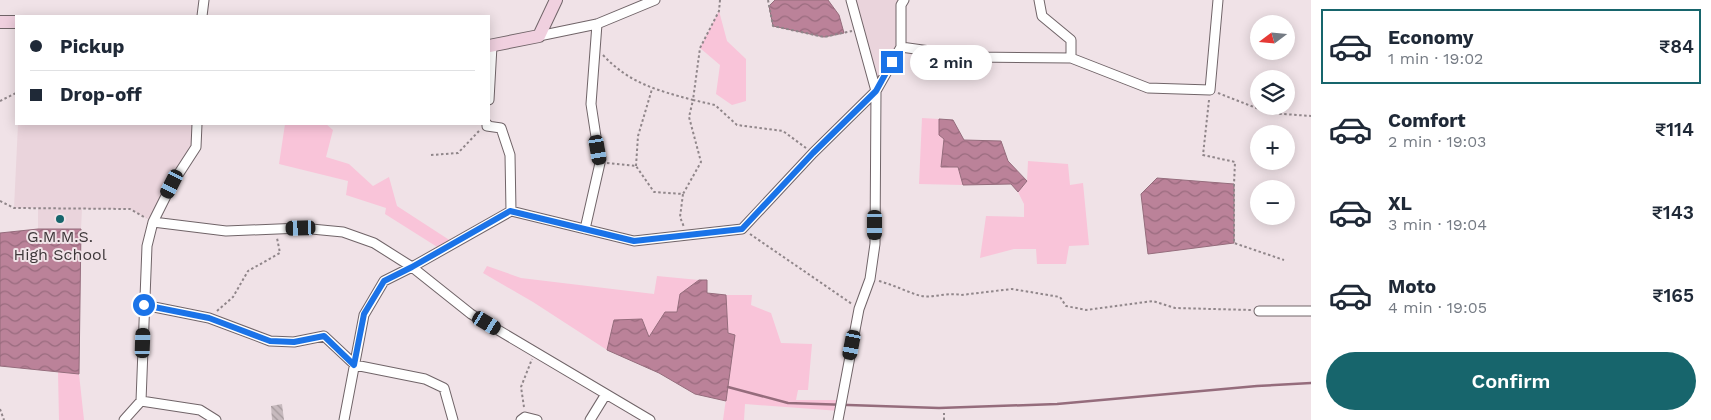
<!DOCTYPE html>
<html lang="en">
<head>
<meta charset="utf-8">
<style>
  :root { --surface:#fff; --page:#f2f2f3; --text:#1f2937; --muted:#747a83; --line:#e0e1e3; --accent:#17656c }
  body { margin:0; font-family:"Work Sans",sans-serif; background:var(--page); color:var(--text); height:100vh; display:flex; flex-direction:column; font-size:19px; white-space:nowrap }
  * { box-sizing:border-box; margin:0 }
  p { font-size:16px; color:var(--muted) }
  .icon { flex:none; width:28px; height:28px; fill:none; stroke:currentColor; stroke-width:2; stroke-linecap:round; stroke-linejoin:round }
  .map { position:relative; flex:1; overflow:hidden }
  .panel { display:flex; flex-direction:column; background:var(--surface); width:400px }
  .panel>* { flex:none }
  .banner { position:absolute; left:15px; top:15px; width:475px; height:110px; border-radius:0px; box-shadow:0 2px 12px #0003; display:grid; align-content:center; height:110px; padding:0 15px; background:var(--surface) }
  .needle { width:32px; rotate:254deg }
  .tools { position:absolute; left:1250px; top:15px; display:grid; gap:10px }
  .tools a { display:grid; place-items:center; width:45px; height:45px; border-radius:50%; background:var(--surface); box-shadow:0 2px 12px #0003; font-size:25px }
  .end { position:absolute; width:22px; height:22px; margin:-11px; border:6px solid #1a73e8; background:#fff; box-shadow:0 0 0 2px #fff }
  .from { border-radius:50% }
  .bubble { position:absolute; height:35px; border-radius:18px; background:var(--surface); box-shadow:0 2px 12px #0003; font-size:16px; font-weight:600; line-height:35px; text-align:center }
  .car { position:absolute; width:15px; height:30px; margin:-15px -8px; border-radius:6px; box-shadow:0 0 4px 1px #0007; background:linear-gradient(#222 24%,#8ab4d8 0 40%,#222 0 76%,#8ab4d8 0 86%,#222 0) }
  .banner b { display:flex; align-items:center; gap:18px; height:48px; font-size:19px }
  .banner b+b { border-top:1px solid var(--line) }
  .banner i { width:12px; height:12px; background:var(--text) }
  ul { padding:9px 0 0; list-style:none }
  li { display:flex; align-items:center; gap:15px; height:75px; margin:0 10px 8px; padding:0 5px; border:2px solid transparent; border-radius:0px }
  li div { flex:1 }
  li b { display:block; font-size:19px }
  li em { font-style:normal; font-weight:600 }
  li.active { border-color:var(--accent) }
  li>.icon { width:45px; height:45px; stroke-width:1.5 }
  .action { display:flex; gap:10px; margin-top:auto; padding:10px 15px }
  .action a { flex:1; height:58px; border-radius:30px; background:var(--accent); color:#fff; font-size:20px; font-weight:600; line-height:58px; text-align:center }
  main { display:flex; flex:1; min-height:0 }
  .map>svg:first-child { display:block }
  .built { fill:#ead4dc }
  .green { fill:#f9c4d9 }
  .water { fill:url(#water-waves); stroke:#956c7c }
  .lines { fill:none; stroke-linecap:round; stroke-linejoin:round }
  .stream { stroke:#956c7c; stroke-width:2.5 }
  .building { fill:url(#building-back-hatch) }
  .street-casing { stroke:#706468; stroke-width:11 }
  .secondary-casing { stroke:#706468; stroke-width:14 }
  .path { stroke:#90868a; stroke-width:2; stroke-dasharray:2.5 2.5; stroke-linecap:butt }
  .street { stroke:#fff; stroke-width:9 }
  .secondary { stroke:#f0d0df; stroke-width:12 }
  .route { stroke:#1a73e8; stroke-width:6 }
  .poi-dot { fill:#17656c; stroke:#f0e2e7; stroke-width:2 }
  .labels { text-anchor:middle; dominant-baseline:central; stroke-width:4; stroke-linejoin:round; paint-order:stroke }
  .poi-label { font-size:16px; fill:#3d3739; stroke:#f0e2e7 }
</style>
</head>
<body>
<main>
<div class="map">
<svg width="1311" height="420" viewBox="0 0 1311 420">
  <defs>
    <pattern id="water-waves" width="16" height="10" patternUnits="userSpaceOnUse" patternTransform="scale(1.25)"><rect width="16" height="10" fill="#bb8299"/><path d="M0 5q4-4 8 0t8 0" fill="none" stroke="#996b7e"/></pattern>
    <pattern id="building-back-hatch" width="6" height="6" patternUnits="userSpaceOnUse" patternTransform="scale(1.25)"><rect width="6" height="6" fill="#c7babe"/><path d="M-1 5l2 2M0 0l6 6M5-1l2 2" fill="none" stroke="#a3989b"/></pattern>
  </defs>
  <rect width="100%" height="100%" fill="#f0e2e7"/>
  <path class="built" d="M 851,0 L 904,0 L 901,47 L 876,91 Z
    M 18,124 L 197,124 L 196,147 L 153,222 L 130,209 L 82,209 L 81,229 L 38,229 L 38,208 L 14,208 Z"/>
  <path class="green" d="M 719,11 L 727,41 L 746,59 L 746,101 L 732,105 L 716,94 L 720,65 L 700,48 Z
    M 922,118 L 939,119 L 939,135 L 945,139 L 941,167 L 958,167 L 963,185 L 919,184 Z
    M 285,124 L 326,124 L 333,130 L 326,157 L 349,164 L 373,186 L 389,177 L 397,206 L 454,243 L 442,250 L 385,214 L 386,208 L 346,195 L 348,181 L 279,164 Z
    M 1028,161 L 1068,164 L 1070,185 L 1083,183 L 1089,245 L 1069,246 L 1066,264 L 1037,264 L 1036,249 L 1014,249 L 980,258 L 986,216 L 1024,217 L 1024,204 L 1018,192 L 1027,181 Z
    M 487,266 L 521,278 L 654,294 L 657,276 L 699,280 L 680,294 L 677,312 L 649,338 L 614,320 L 607,350 L 533,302 L 483,273 Z
    M 726,295 L 752,295 L 751,305 L 771,313 L 781,343 L 812,344 L 808,390 L 798,390 L 796,400 L 841,400 L 840,411 L 745,404 L 744,420 L 723,420 L 735,335 L 728,333 Z
    M 58,372 L 79,374 L 84,420 L 59,420 Z"/>
  <path class="water" d="M 775,0 L 828,0 L 839,15 L 844,33 L 824,37 L 773,26 L 769,6 Z
    M 939,119 L 953,120 L 964,140 L 1001,141 L 1008,161 L 1027,181 L 1018,192 L 1011,184 L 963,185 L 958,167 L 941,167 L 944,139 L 939,135 Z
    M 1157,178 L 1234,184 L 1234,243 L 1148,254 L 1141,194 Z
    M 38,229 L 81,229 L 79,374 L 0,366 L 0,233 Z
    M 699,280 L 707,280 L 707,293 L 726,295 L 728,333 L 735,335 L 726,401 L 695,394 L 659,373 L 607,350 L 614,320 L 642,319 L 649,337 L 665,312 L 677,312 L 680,294 Z"/>
  <g class="lines">
    <path class="stream" d="M 728,387 L 788,403 L 939,408 L 1057,404 L 1257,386 L 1311,383"/>
  </g>
  <path class="building" d="M 282,404 L 284,420 L 272,420 L 271,406 Z"/>
  <g class="lines">
    <defs>
      <path id="street" d="M 1039,0 L 1042,16 L 1071,40 L 1071,58
        M 202,16 L 204,0
        M 539,36 L 597,24 L 655,0
        M 901,47 L 973,57 L 1071,58 L 1148,88 L 1210,90 L 1218,0
        M 489,100 L 492,46
        M 487,124 L 487,126 L 501,128 L 510,155 L 511,211
        M 153,222 L 226,231 L 301,228 L 343,232 L 374,243 L 412,267 L 471,314 L 650,420
        M 585,229 L 600,163 L 591,104 L 597,24
        M 144,305 L 209,318 L 270,341 L 294,342 L 324,336 L 355,365 L 425,379 L 444,388 L 453,420
        M 1259,311 L 1311,311
        M 141,401 L 200,410 L 216,420
        M 124,420 L 141,401 L 147,246 L 153,222 L 172,184 L 196,147 L 197,124
        M 344,420 L 364,315 L 384,281 L 412,267 L 511,211 L 634,241 L 742,229 L 813,153 L 876,91 L 901,47 L 901,5 L 904,0
        M 521,420 L 525,417 L 537,420
        M 590,420 L 606,394
        M 838,420 L 859,309 L 870,279 L 875,244 L 876,91 L 851,0"/>
      <path id="secondary" d="M 0,22 L 16,22
        M 489,46 L 539,36 L 556,0"/>
    </defs>
    <use href="#street" class="street-casing"/>
    <use href="#secondary" class="secondary-casing"/>
    <path class="path" d="M 720,0 L 719,11 L 700,48 L 693,100 L 715,105 L 737,125 L 783,131 L 806,148
      M 768,0 L 773,26 L 824,37 L 852,31
      M 603,55 C 629,83 656,90 693,100 L 689,117 L 701,162 L 683,194
      M 1218,93 L 1269,113 L 1311,116
      M 1209,100 L 1203,155 L 1235,162 L 1234,184 L 1234,243 L 1284,260
      M 0,101 L 16,93
      M 431,155 L 458,153 L 479,131
      M 607,163 L 636,166 L 654,192 L 683,194 L 680,217 L 684,227
      M 636,166 L 638,136 L 652,89
      M 0,201 L 14,208 L 130,209 L 146,218
      M 750,234 L 852,304
      M 879,281 C 894,285 907,292 921,296 C 934,298 948,292 961,295 L 1012,289 L 1060,297 L 1066,306 L 1086,310 L 1153,301 L 1175,308 L 1251,310
      M 217,311 L 233,297 L 248,271 L 280,253 L 277,238
      M 524,407 L 521,387 L 532,359
      M 0,409 L 4,420
      M 944,420 L 944,413"/>
    <use href="#street" class="street"/>
    <use href="#secondary" class="secondary"/>
  </g>
  <g class="lines">
    <path class="route" d="M 144,305 L 209,318 L 270,341 L 294,342 L 324,336 L 354,365 L 364,314 L 384,281 L 412,267 L 510,211 L 634,241 L 742,229 L 813,153 L 876,91 L 892,62"/>
  </g>
  <circle class="poi-dot" cx="60" cy="219" r="5"/>
  <g class="labels">
    <g class="poi-label">
      <text x="60" y="236">G.M.M.S.<tspan x="60" dy="18">High School</tspan></text>
    </g>
  </g>
</svg>
<div class="tools">
<a><svg class="needle" viewBox="-14 -14 28 28"><path d="M0-13l5 13h-10z" fill="#e53935"/><path d="M0 13l5-13h-10z" fill="#747a83"/></svg></a>
<a><svg class="icon" aria-label="layers" viewBox="0 0 24 24"><path d="M12 4l9 5-9 5-9-5zM3 14l9 5 9-5"/></svg></a>
<a>+</a>
<a>−</a>
</div>
<i class="end from" style="left:144px;top:305px"></i>
<i class="end" style="left:892px;top:62px"></i>
<div class="bubble" style="left:910px;top:45px;width:82px">2 min</div>
<i class="car" style="left:598px;top:150px;rotate:170deg"></i>
<i class="car" style="left:172px;top:184px;rotate:207deg"></i>
<i class="car" style="left:875px;top:225px;rotate:180deg"></i>
<i class="car" style="left:301px;top:228px;rotate:268deg"></i>
<i class="car" style="left:487px;top:323px;rotate:121deg"></i>
<i class="car" style="left:143px;top:343px;rotate:2deg"></i>
<i class="car" style="left:852px;top:345px;rotate:191deg"></i>
<div class="banner">
<b><i class="from"></i>Pickup</b>
<b><i></i>Drop-off</b>
</div>
</div>
<section class="panel">
<ul>
<li class="active"><svg class="icon" aria-label="car" viewBox="0 0 24 24"><path d="M5 17H2v-5l4-1 3-4h7l3 4 3 1v5h-3M9 17h6M6 11h13"/><circle cx="7" cy="17" r="2"/><circle cx="17" cy="17" r="2"/></svg><div><b>Economy</b><p>1 min · 19:02</p></div><em>₹84</em></li>
<li><svg class="icon" aria-label="car" viewBox="0 0 24 24"><path d="M5 17H2v-5l4-1 3-4h7l3 4 3 1v5h-3M9 17h6M6 11h13"/><circle cx="7" cy="17" r="2"/><circle cx="17" cy="17" r="2"/></svg><div><b>Comfort</b><p>2 min · 19:03</p></div><em>₹114</em></li>
<li><svg class="icon" aria-label="car" viewBox="0 0 24 24"><path d="M5 17H2v-5l4-1 3-4h7l3 4 3 1v5h-3M9 17h6M6 11h13"/><circle cx="7" cy="17" r="2"/><circle cx="17" cy="17" r="2"/></svg><div><b>XL</b><p>3 min · 19:04</p></div><em>₹143</em></li>
<li><svg class="icon" aria-label="car" viewBox="0 0 24 24"><path d="M5 17H2v-5l4-1 3-4h7l3 4 3 1v5h-3M9 17h6M6 11h13"/><circle cx="7" cy="17" r="2"/><circle cx="17" cy="17" r="2"/></svg><div><b>Moto</b><p>4 min · 19:05</p></div><em>₹165</em></li>
</ul>
<div class="action"><a>Confirm</a></div>
</section>
</main>
</body>
</html>
